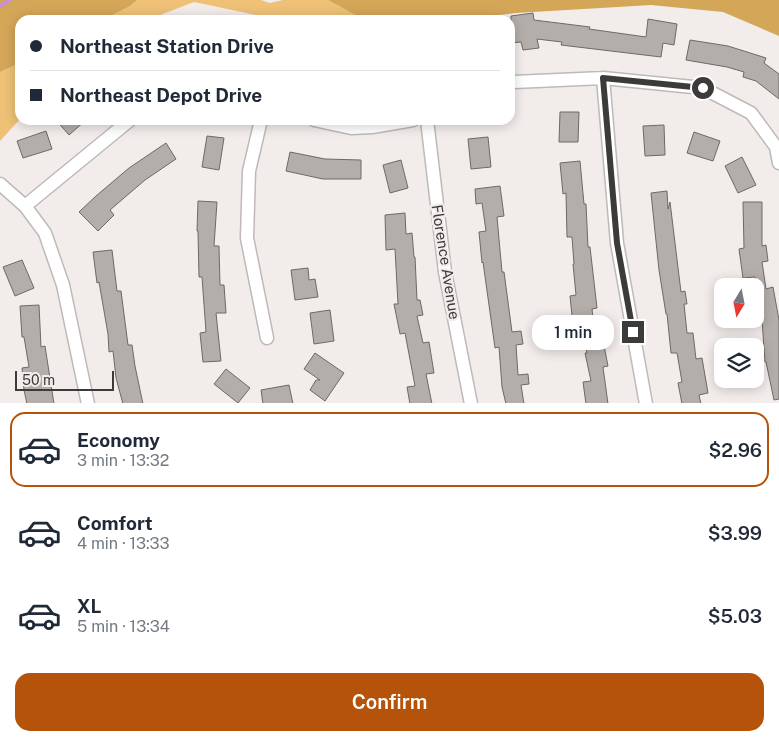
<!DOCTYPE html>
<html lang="en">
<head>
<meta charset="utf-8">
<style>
  :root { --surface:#fff; --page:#f2f2f3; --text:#1f2937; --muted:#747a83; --line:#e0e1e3; --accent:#b45309 }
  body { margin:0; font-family:"Public Sans",sans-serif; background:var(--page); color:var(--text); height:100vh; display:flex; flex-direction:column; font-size:19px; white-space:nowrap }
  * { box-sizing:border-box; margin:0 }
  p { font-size:16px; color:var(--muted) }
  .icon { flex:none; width:28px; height:28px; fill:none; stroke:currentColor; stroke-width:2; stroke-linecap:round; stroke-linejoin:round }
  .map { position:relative; height:403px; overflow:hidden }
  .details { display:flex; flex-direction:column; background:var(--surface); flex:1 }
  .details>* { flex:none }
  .top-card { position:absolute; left:15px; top:15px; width:500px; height:110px; border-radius:15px; box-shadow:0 2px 12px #0003; display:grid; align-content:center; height:110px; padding:0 15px; background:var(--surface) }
  .needle { width:32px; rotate:190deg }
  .fabs { position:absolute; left:714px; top:278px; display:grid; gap:10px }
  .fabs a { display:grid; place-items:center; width:50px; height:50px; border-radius:10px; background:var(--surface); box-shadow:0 2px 12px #0003; font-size:25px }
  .scale { position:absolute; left:15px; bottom:12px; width:99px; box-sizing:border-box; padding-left:5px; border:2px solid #3d3a3a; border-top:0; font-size:14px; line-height:18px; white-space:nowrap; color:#3d3a3a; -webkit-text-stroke:4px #f2eceb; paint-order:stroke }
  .end { position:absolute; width:22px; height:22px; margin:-11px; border:6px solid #3d3a3a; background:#fff; box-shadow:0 0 0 2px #fff }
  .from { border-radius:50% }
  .bubble { position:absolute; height:35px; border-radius:15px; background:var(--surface); box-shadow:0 2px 12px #0003; font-size:16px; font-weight:600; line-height:35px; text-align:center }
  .top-card b { display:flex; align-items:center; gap:18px; height:48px; font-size:19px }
  .top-card b+b { border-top:1px solid var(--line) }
  .top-card i { width:12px; height:12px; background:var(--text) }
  ul { padding:9px 0 0; list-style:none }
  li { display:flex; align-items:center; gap:15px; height:75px; margin:0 10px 8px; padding:0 5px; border:2px solid transparent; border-radius:15px }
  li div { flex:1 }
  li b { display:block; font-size:19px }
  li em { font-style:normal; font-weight:600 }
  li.on { border-color:var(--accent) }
  li>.icon { width:45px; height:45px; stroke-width:1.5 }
  .button { display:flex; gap:10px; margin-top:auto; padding:10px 15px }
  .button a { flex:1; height:58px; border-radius:15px; background:var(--accent); color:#fff; font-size:20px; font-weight:600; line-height:58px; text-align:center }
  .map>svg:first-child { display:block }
  .green { fill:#eec177 }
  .forest { fill:#d4a658 }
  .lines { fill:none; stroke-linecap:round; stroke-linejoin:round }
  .stream { stroke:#ca90d1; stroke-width:4 }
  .building { fill:#b4aeab; stroke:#6e6967 }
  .minor-casing { stroke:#bfb9b9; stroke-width:15 }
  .minor { stroke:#fff; stroke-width:12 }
  .route { stroke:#3d3a3a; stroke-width:6 }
  .labels { text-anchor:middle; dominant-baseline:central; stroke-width:4.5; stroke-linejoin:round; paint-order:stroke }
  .street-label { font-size:15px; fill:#3d3a3a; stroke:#f2eceb }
</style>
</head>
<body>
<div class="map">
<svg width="779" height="404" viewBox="0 0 779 404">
  <rect width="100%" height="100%" fill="#f2eceb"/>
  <path class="green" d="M 137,0 L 261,0 L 270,3 L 283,0 L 328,0 L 364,20 L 280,20 L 194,2 L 147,20 L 103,20 L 130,6 Z
    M 20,63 L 20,119 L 0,141 L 0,72 Z"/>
  <path class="forest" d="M 0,0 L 137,0 L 130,6 L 103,20 L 20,20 L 20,63 L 0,72 Z
    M 328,0 L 779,0 L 779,36 L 723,12 L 651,5 L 516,13 L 458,20 L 364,20 Z"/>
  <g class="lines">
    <path class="stream" d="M 0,6 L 10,0"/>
  </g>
  <path class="building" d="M 533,13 L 534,20 L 590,27 L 589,29 L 646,37 L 648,19 L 677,24 L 674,45 L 663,43 L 661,57 L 561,45 L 562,42 L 537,39 L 539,48 L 523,50 L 521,42 L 510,43 L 511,16 Z
    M 690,40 L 728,46 L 766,58 L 764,63 L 779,74 L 779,99 L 756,81 L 743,77 L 744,72 L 727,67 L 686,60 Z
    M 560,112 L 579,112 L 578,142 L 559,142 Z
    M 56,120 L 86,120 L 69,135 Z
    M 664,125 L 665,155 L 645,156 L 643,126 Z
    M 46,131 L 52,149 L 23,158 L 17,141 Z
    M 694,132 L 720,141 L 713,161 L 687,153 Z
    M 207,136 L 224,138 L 219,170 L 202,167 Z
    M 488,137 L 491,167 L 471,169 L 468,139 Z
    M 166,143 L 176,159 L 145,180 L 110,210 L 114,215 L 98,231 L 79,212 L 96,196 L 129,168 Z
    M 290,152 L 325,159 L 361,160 L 361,179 L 323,179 L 286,171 Z
    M 742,157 L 756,185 L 738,193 L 725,166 Z
    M 401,160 L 408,188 L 390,193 L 383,165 Z
    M 580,161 L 584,204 L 586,204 L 588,247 L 590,247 L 597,308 L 592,309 L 595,336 L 602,335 L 608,366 L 603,367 L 608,404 L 586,404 L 583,382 L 591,381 L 585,353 L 587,353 L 581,324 L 573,325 L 570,296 L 576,295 L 573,264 L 574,264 L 572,237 L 567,237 L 566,193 L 563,194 L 560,163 Z
    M 500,186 L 504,216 L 497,217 L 502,272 L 504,272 L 512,332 L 521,331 L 523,344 L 516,345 L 518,375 L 528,374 L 529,384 L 521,385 L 524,404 L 506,404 L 502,387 L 499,347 L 495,348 L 483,262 L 482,263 L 479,232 L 486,231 L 482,203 L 476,204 L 475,189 Z
    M 667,191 L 668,209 L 670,202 L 681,292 L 685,291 L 687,304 L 684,304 L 687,333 L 693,333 L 696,359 L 702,358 L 708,393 L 699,395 L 701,404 L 682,404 L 678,383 L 682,382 L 677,353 L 671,353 L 667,314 L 666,314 L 659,270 L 651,193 Z
    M 198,201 L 217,202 L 214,246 L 219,246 L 220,285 L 224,285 L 226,313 L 216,313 L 221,361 L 203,362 L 200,333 L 206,332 L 202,277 L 199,277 L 198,231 L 197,231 Z
    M 743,202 L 762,202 L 762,246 L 766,245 L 768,261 L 762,262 L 766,289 L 773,287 L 779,320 L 779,399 L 774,400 L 766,362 L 765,362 L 762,320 L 759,320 L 755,301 L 755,277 L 743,278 L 739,249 L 744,248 Z
    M 405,213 L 406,234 L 412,233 L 414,257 L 415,257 L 417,300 L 420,300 L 423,315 L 417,316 L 423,343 L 429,342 L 434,373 L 426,374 L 432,404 L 410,404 L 407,387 L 415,386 L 405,333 L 400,334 L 394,304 L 398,304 L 395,249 L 386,250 L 385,215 Z
    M 112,250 L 117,291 L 121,291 L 128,345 L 132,345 L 135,366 L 143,404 L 123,404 L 116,378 L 113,351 L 109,352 L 108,334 L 99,282 L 97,283 L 93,252 Z
    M 22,260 L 34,288 L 15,296 L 3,267 Z
    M 308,268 L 309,280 L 315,279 L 318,297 L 295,300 L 291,270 Z
    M 39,305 L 41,347 L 45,346 L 54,404 L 27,404 L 24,390 L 22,368 L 29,367 L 24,337 L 22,337 L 20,306 Z
    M 330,310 L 334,341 L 314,344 L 310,313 Z
    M 315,353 L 344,373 L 325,401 L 310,390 L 316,380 L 320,380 L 304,369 Z
    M 226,369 L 250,388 L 238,403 L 214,384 Z
    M 289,385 L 293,404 L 263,404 L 261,390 Z"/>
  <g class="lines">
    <defs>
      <path id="minor" d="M 603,78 L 617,243 L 646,404
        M 510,84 L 514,82 L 603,78 L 703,88 L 751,113 L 776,147 L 779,163
        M 261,120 L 249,171 L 247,238 L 267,338
        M 314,120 L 351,128 L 372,127 L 413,120
        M 427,120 L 445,272 L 471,404
        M 0,184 L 25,206 L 45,233 L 63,285 L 88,404
        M 25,206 L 130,120"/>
    </defs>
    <use href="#minor" class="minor-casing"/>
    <use href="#minor" class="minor"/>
  </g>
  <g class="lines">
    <path class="route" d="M 633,332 L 617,243 L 603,78 L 703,88"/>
  </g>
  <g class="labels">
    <g class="street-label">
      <text transform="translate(446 262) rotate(81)">Florence Avenue</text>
    </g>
  </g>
</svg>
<div class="fabs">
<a><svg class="needle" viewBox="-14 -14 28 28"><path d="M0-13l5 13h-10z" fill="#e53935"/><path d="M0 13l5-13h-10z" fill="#747a83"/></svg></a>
<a><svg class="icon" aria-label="layers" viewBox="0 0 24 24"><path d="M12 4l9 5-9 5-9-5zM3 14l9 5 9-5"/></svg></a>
</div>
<div class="scale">50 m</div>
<i class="end from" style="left:703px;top:88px"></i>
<i class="end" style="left:633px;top:332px"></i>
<div class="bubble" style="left:532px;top:315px;width:82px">1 min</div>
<div class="top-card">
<b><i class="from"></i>Northeast Station Drive</b>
<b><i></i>Northeast Depot Drive</b>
</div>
</div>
<section class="details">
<ul>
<li class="on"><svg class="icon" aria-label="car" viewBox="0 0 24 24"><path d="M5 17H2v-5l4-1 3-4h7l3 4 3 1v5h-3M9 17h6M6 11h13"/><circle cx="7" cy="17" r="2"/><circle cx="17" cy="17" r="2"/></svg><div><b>Economy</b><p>3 min · 13:32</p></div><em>$2.96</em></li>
<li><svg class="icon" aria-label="car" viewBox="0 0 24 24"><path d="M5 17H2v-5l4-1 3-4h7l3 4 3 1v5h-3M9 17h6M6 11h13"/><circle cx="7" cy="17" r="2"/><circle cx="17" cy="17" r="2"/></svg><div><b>Comfort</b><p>4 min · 13:33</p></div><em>$3.99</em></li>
<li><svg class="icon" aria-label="car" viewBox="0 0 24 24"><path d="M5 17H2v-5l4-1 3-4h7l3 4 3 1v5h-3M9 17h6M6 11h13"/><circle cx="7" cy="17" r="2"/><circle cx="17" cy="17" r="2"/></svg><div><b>XL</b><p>5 min · 13:34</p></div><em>$5.03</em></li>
</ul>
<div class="button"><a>Confirm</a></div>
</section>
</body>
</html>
